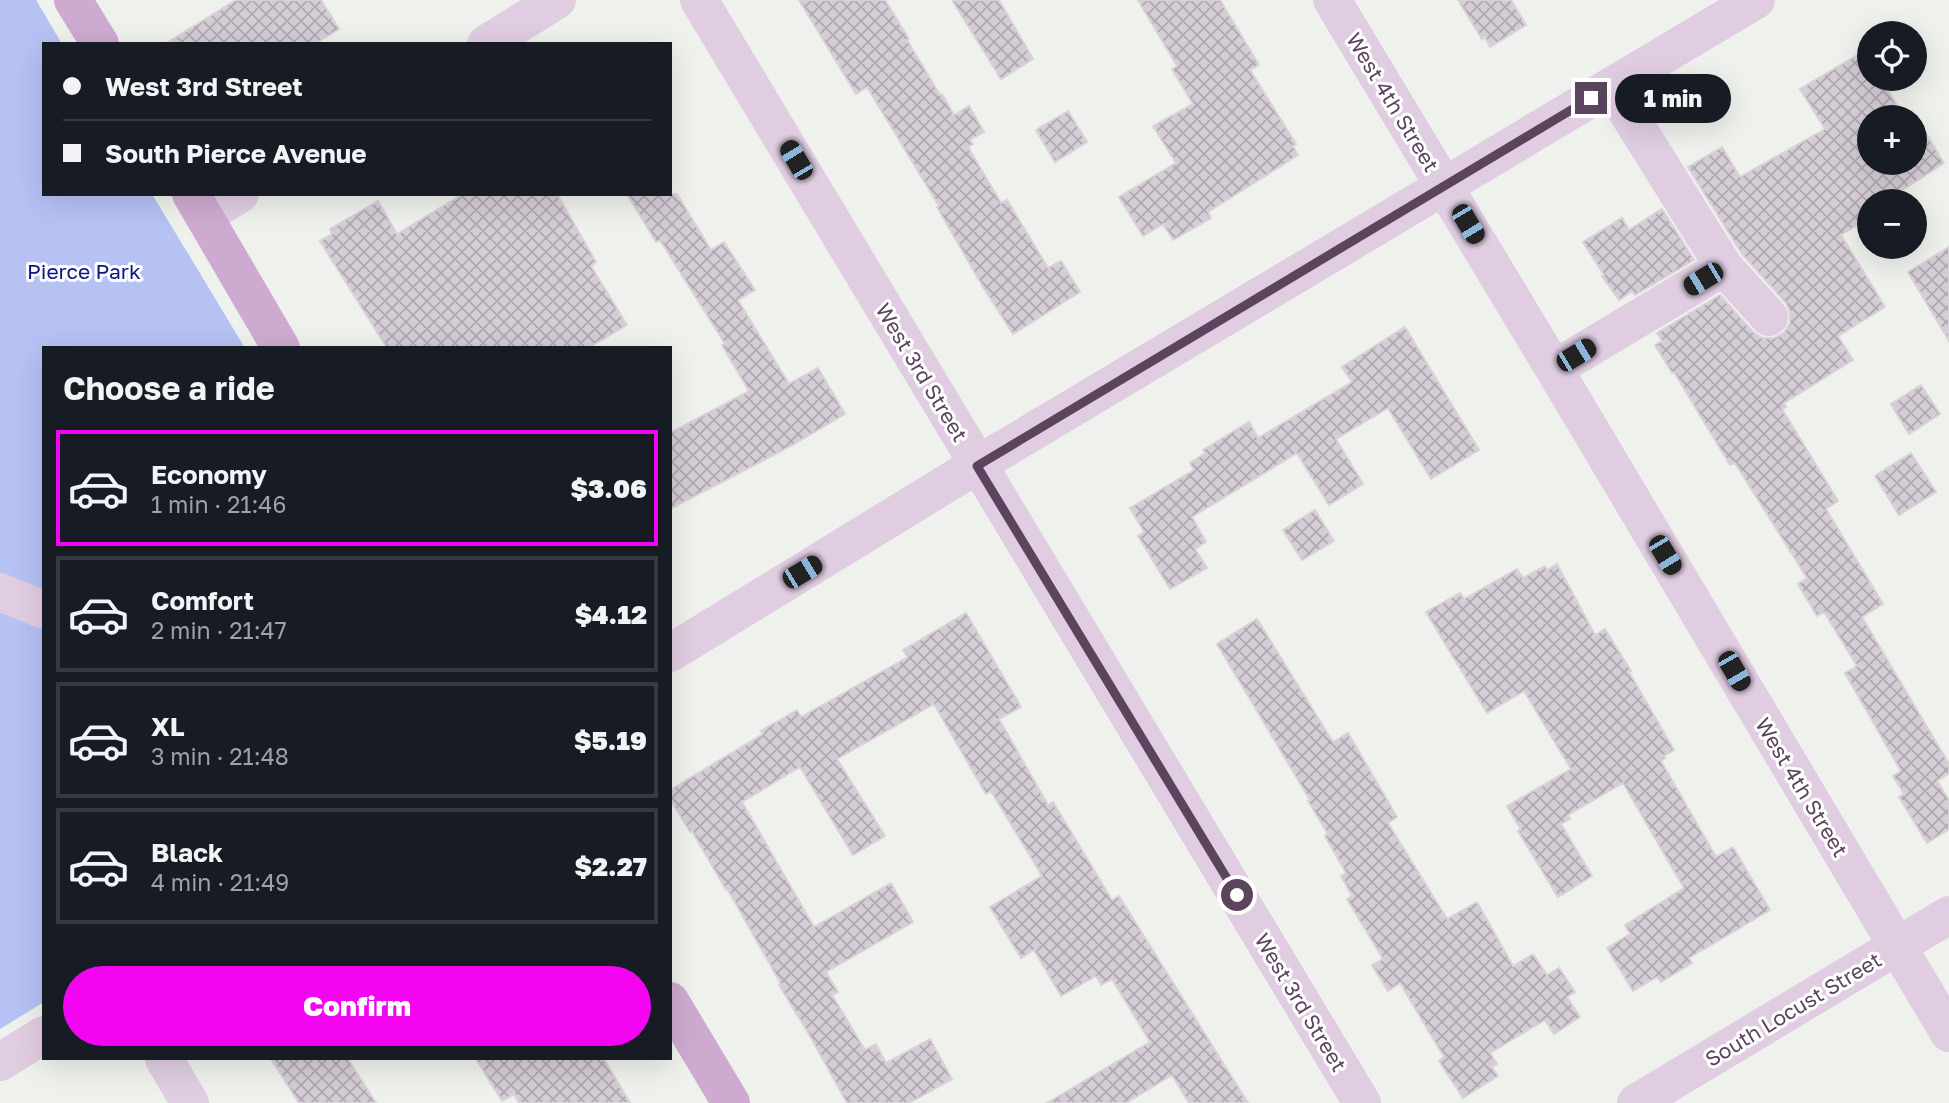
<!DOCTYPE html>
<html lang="en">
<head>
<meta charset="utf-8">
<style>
  :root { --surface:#171b24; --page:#242831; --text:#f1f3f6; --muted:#9ea1a6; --line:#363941; --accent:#f305f2 }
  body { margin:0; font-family:"Golos Text",sans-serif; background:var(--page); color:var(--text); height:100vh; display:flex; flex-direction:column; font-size:26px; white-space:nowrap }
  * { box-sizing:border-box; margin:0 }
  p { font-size:23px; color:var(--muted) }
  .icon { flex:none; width:38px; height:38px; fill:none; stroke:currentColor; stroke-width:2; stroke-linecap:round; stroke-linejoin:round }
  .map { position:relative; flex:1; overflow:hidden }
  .side { position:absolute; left:42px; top:346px; width:630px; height:714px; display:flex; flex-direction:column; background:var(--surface); border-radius:0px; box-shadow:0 7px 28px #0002 }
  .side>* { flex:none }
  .banner { position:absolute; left:42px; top:42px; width:630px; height:154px; border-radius:0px; box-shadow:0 7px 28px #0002; display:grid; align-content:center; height:154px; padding:0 21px; background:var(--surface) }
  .buttons { position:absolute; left:1857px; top:21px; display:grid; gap:14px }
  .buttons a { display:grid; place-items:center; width:70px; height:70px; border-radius:50%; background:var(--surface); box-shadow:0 7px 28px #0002; font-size:35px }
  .end { position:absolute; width:32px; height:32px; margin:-16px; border:9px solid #5b445d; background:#fff; box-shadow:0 0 0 4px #fff }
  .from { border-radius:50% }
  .bubble { position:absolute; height:49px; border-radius:24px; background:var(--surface); box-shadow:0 7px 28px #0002; font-size:23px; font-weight:800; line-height:49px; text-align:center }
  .car { position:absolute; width:21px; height:42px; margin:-21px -10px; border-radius:9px; box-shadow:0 0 5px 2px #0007; background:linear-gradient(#222 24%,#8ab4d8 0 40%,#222 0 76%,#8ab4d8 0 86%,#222 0) }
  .banner b { display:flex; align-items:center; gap:24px; height:66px; font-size:26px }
  .banner b+b { border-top:2px solid var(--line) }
  .banner i { width:18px; height:18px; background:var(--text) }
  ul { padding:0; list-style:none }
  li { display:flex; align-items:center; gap:21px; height:116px; margin:0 14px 10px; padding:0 7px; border:4px solid var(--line); border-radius:0px }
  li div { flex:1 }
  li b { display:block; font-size:26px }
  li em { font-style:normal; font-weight:800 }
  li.current { border-color:var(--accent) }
  li>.icon { width:63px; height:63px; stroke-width:1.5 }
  h2 { padding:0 21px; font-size:32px; line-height:84px }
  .cta { display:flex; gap:14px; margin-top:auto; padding:14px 21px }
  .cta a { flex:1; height:80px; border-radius:42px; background:var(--accent); color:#fff; font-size:28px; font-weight:800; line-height:80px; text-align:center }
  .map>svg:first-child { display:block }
  .green { fill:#b6c1f4 }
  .building { fill:url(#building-cross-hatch); stroke:#dad1d9; stroke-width:2 }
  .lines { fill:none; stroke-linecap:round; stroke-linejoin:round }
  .minor { stroke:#e0cde2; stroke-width:38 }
  .major { stroke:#ceaad0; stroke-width:38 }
  .route { stroke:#5b445d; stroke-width:9 }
  .labels { text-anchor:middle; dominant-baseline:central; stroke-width:6; stroke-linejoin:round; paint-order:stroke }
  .street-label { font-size:21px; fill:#5b445d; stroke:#fff }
  .park-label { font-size:21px; fill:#0c1486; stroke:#fff }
</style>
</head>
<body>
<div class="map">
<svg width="1949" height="1103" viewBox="0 0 1949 1103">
  <defs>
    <pattern id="building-cross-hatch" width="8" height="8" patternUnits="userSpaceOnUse" patternTransform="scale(1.75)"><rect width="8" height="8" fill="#d5cdd5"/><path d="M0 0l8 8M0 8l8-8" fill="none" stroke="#b0a8b0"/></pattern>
  </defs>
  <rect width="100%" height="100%" fill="#eff1ed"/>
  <path class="green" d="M 0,0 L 36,0 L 62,44 L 44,44 L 44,194 L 152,194 L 245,348 L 44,348 L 44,1002 L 0,1029 Z"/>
  <path class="building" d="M 236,0 L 321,0 L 339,29 L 315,44 L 165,44 Z
    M 799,0 L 885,0 L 909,39 L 907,40 L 940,95 L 942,94 L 954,115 L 969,106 L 984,132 L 970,140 L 973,144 L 968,147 L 1001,203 L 1007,200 L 1048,268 L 1061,261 L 1080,292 L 1013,334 L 983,287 L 937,207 L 939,206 L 867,87 L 856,94 Z
    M 952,0 L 999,0 L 1033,59 L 1001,79 Z
    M 1138,0 L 1220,0 L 1259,65 L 1250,70 L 1296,144 L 1293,146 L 1298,155 L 1208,212 L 1211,218 L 1173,240 L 1163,224 L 1143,236 L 1119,197 L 1176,163 L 1153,126 L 1193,104 L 1172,69 L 1177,66 Z
    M 1458,0 L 1511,0 L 1526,25 L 1490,47 L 1485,37 L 1482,39 Z
    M 1864,51 L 1869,59 L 1869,79 L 1881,79 L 1904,117 L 1869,117 L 1869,163 L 1914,163 L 1914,117 L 1912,117 L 1915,116 L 1944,163 L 1901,191 L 1907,201 L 1869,201 L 1869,218 L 1841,235 L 1885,307 L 1838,336 L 1853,360 L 1784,403 L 1786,407 L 1782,409 L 1838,501 L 1826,509 L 1883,604 L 1862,617 L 1949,764 L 1949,773 L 1937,781 L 1949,800 L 1949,829 L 1927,843 L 1899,797 L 1904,794 L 1893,776 L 1901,771 L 1845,673 L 1857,666 L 1824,612 L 1817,616 L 1798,584 L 1807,578 L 1735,463 L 1730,465 L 1674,372 L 1672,373 L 1655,345 L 1662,341 L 1657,333 L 1720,295 L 1753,332 L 1762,338 L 1774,338 L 1784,333 L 1790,323 L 1790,313 L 1786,303 L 1742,254 L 1688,167 L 1722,147 L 1740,177 L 1825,129 L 1800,89 Z
    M 1068,111 L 1087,142 L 1055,162 L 1036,130 Z
    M 463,194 L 557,194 L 596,262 L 591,266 L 627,325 L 588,348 L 387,348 L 320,241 L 332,234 L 330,229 L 378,201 L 397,234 Z
    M 627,194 L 677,194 L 711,250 L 724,242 L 755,290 L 738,300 L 789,384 L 818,368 L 845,414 L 789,447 L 670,509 L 670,433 L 749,391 L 722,345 L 725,344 L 660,240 L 656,242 Z
    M 1662,209 L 1694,260 L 1635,295 L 1632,291 L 1619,300 L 1602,276 L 1604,275 L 1583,242 L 1622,218 L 1629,230 Z
    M 1949,247 L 1949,341 L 1908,272 Z
    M 1405,327 L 1479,450 L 1431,479 L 1388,408 L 1336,439 L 1363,484 L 1329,505 L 1297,453 L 1192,517 L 1206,542 L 1195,549 L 1207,568 L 1170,589 L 1138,536 L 1144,532 L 1130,508 L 1194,470 L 1190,463 L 1205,453 L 1203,450 L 1249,422 L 1258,438 L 1352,382 L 1342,367 Z
    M 1921,385 L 1940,414 L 1909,434 L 1891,404 Z
    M 1911,453 L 1936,492 L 1899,515 L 1875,476 Z
    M 1315,510 L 1334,541 L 1302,560 L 1283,530 Z
    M 1557,564 L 1595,635 L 1605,629 L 1631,671 L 1629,672 L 1674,750 L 1664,756 L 1665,758 L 1661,761 L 1716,857 L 1733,847 L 1770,910 L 1689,958 L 1692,963 L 1661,982 L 1657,977 L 1633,991 L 1607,948 L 1630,934 L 1625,925 L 1684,888 L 1623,783 L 1568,815 L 1570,819 L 1561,824 L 1592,876 L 1558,897 L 1518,831 L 1521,830 L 1507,806 L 1571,769 L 1524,691 L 1487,713 L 1426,612 L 1460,593 L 1464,599 L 1517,569 L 1523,578 L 1545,566 L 1547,570 Z
    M 966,613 L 1021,707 L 999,719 L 1048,805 L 1053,802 L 1112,900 L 1119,896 L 1248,1103 L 1189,1103 L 1172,1075 L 1126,1103 L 1047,1103 L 1150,1042 L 1112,979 L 1101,985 L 1096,976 L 1061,996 L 1034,950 L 1021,958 L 990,907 L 1042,876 L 991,791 L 986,794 L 934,704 L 837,759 L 885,836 L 853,855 L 800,767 L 742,802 L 814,927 L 891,883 L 913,922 L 826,972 L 838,992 L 832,995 L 865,1050 L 876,1044 L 886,1063 L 930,1039 L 952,1079 L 909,1103 L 847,1103 L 810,1036 L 779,985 L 781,984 L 728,890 L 726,890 L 692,831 L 690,832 L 670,799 L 670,790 L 763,734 L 761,731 L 797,710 L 801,717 L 908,657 L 903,650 Z
    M 1257,619 L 1333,742 L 1348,733 L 1397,817 L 1388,823 L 1447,919 L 1477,902 L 1513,966 L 1533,954 L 1547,975 L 1559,968 L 1575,992 L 1567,997 L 1580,1017 L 1554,1034 L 1545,1020 L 1490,1053 L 1497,1064 L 1492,1067 L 1498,1076 L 1463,1098 L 1439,1061 L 1444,1057 L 1400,983 L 1388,991 L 1372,965 L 1383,959 L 1347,899 L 1352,896 L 1341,876 L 1346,873 L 1325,836 L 1328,834 L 1308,801 L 1310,800 L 1217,644 Z
    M 271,1059 L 348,1059 L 376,1103 L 299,1103 Z
    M 476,1059 L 604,1059 L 630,1103 L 519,1103 L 514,1094 L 502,1101 Z"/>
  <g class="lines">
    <path class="minor" d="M 699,0 L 1362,1103
      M 1332,0 L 1554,369 L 1949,1033
      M 486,44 L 557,0
      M 204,216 L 240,194
      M 1724,267 L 1769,317
      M 1554,369 L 1724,267 L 1611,86
      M 0,592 L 44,610
      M 670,653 L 977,465 L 1756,0
      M 164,1059 L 190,1103
      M 0,1062 L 44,1035
      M 1636,1103 L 1949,915"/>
    <path class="major" d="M 73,0 L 100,44
      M 191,194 L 281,348
      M 670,1001 L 731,1103"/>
  </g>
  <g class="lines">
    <path class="route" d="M 1237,895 L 977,466 L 1591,98"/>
  </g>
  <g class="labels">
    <g class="street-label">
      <text transform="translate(1393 102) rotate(59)">West 4th Street</text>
      <text transform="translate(922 372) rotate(59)">West 3rd Street</text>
      <text transform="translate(1802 787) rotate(59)">West 4th Street</text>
      <text transform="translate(1301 1002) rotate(59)">West 3rd Street</text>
      <text transform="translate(1793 1009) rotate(-31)">South Locust Street</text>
    </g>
    <g class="park-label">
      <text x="84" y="271">Pierce Park</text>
    </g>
  </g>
</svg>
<div class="buttons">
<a><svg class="icon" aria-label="locate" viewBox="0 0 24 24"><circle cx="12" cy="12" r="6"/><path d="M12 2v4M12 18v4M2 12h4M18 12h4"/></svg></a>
<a>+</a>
<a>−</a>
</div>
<i class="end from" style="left:1237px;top:895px"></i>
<i class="end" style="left:1591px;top:98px"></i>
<div class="bubble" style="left:1615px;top:74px;width:116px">1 min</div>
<i class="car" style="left:796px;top:160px;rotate:329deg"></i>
<i class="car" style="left:1468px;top:224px;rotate:149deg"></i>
<i class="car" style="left:1703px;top:279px;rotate:239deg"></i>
<i class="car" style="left:1576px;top:355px;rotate:59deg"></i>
<i class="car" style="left:1665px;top:555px;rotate:149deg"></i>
<i class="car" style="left:802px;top:572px;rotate:59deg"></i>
<i class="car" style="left:1734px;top:671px;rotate:150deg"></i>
<div class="banner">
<b><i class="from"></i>West 3rd Street</b>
<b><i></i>South Pierce Avenue</b>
</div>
<section class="side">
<h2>Choose a ride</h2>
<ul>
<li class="current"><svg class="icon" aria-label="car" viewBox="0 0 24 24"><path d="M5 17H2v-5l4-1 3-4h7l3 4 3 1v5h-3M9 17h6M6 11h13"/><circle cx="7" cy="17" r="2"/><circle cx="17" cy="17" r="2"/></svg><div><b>Economy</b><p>1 min · 21:46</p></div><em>$3.06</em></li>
<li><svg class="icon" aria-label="car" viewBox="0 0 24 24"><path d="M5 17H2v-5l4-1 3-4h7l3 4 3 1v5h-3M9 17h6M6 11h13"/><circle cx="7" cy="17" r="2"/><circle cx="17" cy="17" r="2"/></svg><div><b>Comfort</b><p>2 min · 21:47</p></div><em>$4.12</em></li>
<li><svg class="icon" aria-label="car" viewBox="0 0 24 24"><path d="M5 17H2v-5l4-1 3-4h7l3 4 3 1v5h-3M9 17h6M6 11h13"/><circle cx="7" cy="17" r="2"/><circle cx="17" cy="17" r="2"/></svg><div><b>XL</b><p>3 min · 21:48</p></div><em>$5.19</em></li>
<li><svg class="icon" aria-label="car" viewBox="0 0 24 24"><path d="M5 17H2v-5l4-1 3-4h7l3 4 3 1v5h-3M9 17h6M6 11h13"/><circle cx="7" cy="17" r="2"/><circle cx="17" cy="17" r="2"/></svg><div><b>Black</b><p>4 min · 21:49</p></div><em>$2.27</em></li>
</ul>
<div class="cta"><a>Confirm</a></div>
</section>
</div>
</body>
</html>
